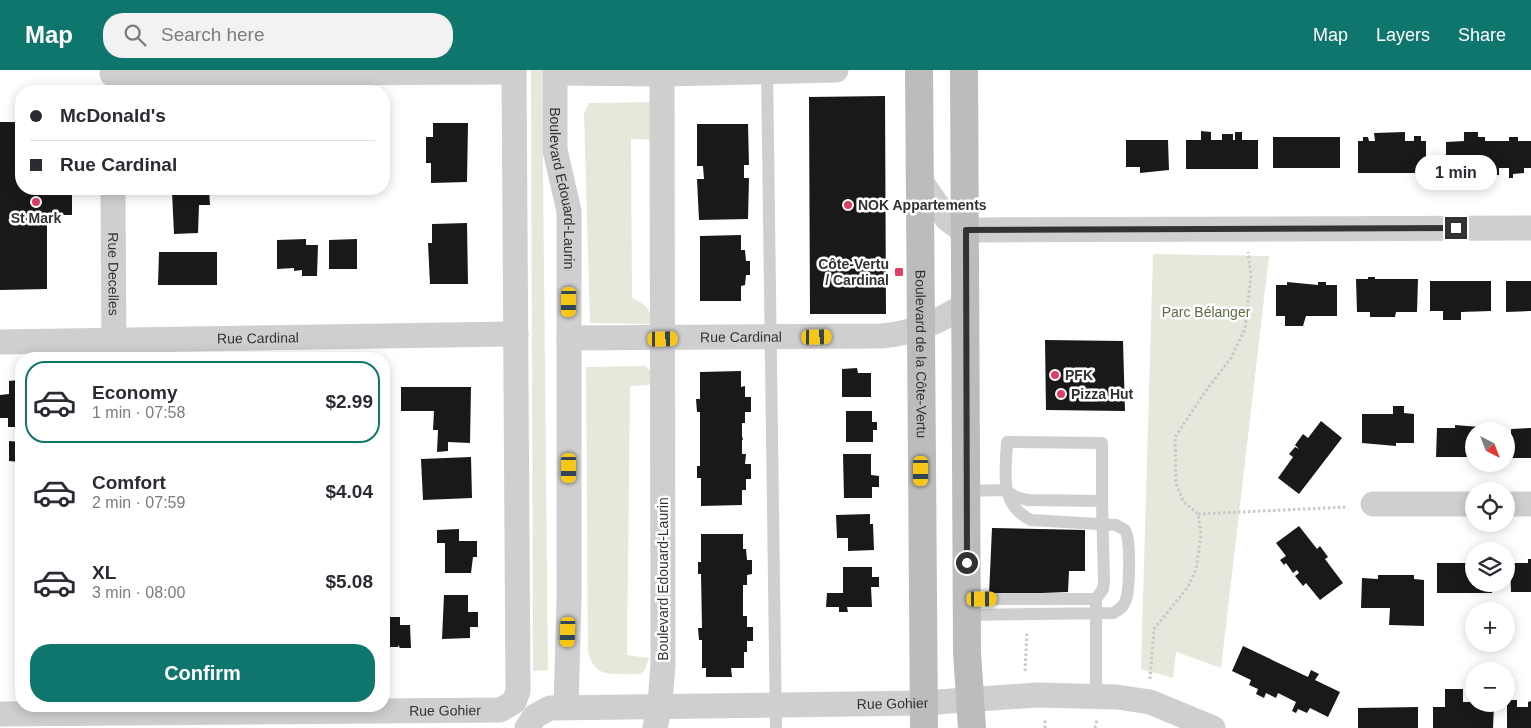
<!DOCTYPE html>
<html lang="en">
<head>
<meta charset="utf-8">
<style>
  :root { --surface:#fff; --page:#f2f2f3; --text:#2b2b33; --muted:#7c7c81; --line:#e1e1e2; --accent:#0f766e }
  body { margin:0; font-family:Helvetica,sans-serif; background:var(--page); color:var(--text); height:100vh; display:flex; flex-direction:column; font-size:19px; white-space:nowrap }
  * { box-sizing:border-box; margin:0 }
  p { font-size:16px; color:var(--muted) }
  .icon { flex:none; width:28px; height:28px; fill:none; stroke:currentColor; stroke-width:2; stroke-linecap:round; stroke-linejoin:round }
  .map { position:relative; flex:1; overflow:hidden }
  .side { position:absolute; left:15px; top:282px; width:375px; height:360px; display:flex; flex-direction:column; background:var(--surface); border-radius:20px; box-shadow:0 2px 12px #0003 }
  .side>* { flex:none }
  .banner { position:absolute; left:15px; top:15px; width:375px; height:110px; border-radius:20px; box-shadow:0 2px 12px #0003; display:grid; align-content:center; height:110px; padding:0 15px; background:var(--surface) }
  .needle { width:32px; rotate:138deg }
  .fabs { position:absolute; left:1465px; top:352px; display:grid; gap:10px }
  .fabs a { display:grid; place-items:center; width:50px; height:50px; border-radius:50%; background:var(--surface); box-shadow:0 2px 12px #0003; font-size:25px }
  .end { position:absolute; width:22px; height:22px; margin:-11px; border:6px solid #323232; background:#fff; box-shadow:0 0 0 2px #fff }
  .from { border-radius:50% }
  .bubble { position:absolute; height:35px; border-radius:18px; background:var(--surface); box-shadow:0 2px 12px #0003; font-size:16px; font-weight:700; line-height:35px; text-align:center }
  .car { position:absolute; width:15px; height:30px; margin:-15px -8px; border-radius:6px; box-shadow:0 0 4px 1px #0007; background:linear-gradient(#f5c518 24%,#345 0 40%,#f5c518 0 76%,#345 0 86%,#f5c518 0) }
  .banner b { display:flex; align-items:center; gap:18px; height:48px; font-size:19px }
  .banner b+b { border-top:1px solid var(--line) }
  .banner i { width:12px; height:12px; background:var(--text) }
  ul { padding:9px 0 0; list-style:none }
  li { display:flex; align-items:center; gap:15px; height:82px; margin:0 10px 8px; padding:0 5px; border:2px solid transparent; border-radius:20px }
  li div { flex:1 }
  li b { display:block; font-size:19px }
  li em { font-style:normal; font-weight:700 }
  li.selected { border-color:var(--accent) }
  li>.icon { width:45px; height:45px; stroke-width:1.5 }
  .primary-button { display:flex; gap:10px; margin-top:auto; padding:10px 15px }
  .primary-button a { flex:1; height:58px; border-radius:20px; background:var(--accent); color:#fff; font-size:20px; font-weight:700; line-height:58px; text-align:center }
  header { display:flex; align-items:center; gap:30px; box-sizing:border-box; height:70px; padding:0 25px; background:var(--accent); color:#fff }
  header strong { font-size:24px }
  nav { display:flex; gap:28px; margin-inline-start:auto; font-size:18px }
  .search { width:350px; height:45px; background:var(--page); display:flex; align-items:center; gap:12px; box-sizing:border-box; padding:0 18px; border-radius:20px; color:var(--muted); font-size:19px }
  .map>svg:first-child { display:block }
  .green { fill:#e4e9dc }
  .building { fill:#191919 }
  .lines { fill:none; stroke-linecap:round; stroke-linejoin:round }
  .path { stroke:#c9c9c9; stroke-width:3; stroke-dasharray:2.5 2.5; stroke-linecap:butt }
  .service { stroke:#cfcfcf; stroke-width:12 }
  .minor { stroke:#cfcfcf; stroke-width:25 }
  .secondary { stroke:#bcbcbc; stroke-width:28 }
  .route { stroke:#323232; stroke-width:6 }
  .poi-dot { fill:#de3f66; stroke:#fff; stroke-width:2 }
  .labels { text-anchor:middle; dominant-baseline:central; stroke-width:5; stroke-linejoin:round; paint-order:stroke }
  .street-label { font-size:14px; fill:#323232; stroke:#fff }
  .poi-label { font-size:14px; font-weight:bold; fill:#323232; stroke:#fff; text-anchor:start }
  .park-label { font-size:14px; fill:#5d6d41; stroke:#fff }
</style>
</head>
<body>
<header>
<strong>Map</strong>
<div class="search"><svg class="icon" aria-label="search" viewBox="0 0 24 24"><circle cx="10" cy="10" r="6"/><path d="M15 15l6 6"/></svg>Search here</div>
<nav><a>Map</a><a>Layers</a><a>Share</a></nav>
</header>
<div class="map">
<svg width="1531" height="658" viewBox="0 0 1531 658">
  <rect width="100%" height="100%" fill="#fff"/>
  <path class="green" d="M 531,0 L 542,0 L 548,600 L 533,601 Z
    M 655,32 L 655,70 L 631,69 L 632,228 C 643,233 651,238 651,251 L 650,254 L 590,253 L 584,43 L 589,33 Z
    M 1153,184 L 1269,186 L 1221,598 L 1176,582 L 1173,608 L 1141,599 Z
    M 645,296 L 650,300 L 653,309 L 649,315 L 630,316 L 627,585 L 649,588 C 647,593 646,600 643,602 C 639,605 632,604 627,604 C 605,604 595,605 588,582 L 586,297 Z"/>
  <path class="building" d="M 885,26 L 886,244 L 810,244 L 809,27 Z
    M 0,52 L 21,52 L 21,119 L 72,119 L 72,145 L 47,145 L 47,219 L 0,220 Z
    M 433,53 L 468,53 L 467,112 L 431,113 L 431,93 L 426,93 L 426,67 L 433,67 Z
    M 697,54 L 748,54 L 749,95 L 744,95 L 744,108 L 749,108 L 748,149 L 699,150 L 697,109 L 704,109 L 703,96 L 697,96 Z
    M 1201,61 L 1211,62 L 1211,70 L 1222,70 L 1222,64 L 1233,64 L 1233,70 L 1235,70 L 1235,62 L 1242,62 L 1242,70 L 1258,70 L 1258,99 L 1186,99 L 1186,70 L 1201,70 Z
    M 1405,62 L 1405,71 L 1414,71 L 1414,66 L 1421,66 L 1421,71 L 1426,71 L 1426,103 L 1358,103 L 1358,71 L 1363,71 L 1363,67 L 1368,67 L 1369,71 L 1375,71 L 1374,63 Z
    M 1464,62 L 1478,62 L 1478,67 L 1485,67 L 1485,71 L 1509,71 L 1509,67 L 1518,67 L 1518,71 L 1531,71 L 1531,98 L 1524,98 L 1524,103 L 1513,104 L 1513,108 L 1509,108 L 1509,98 L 1499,98 L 1499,105 L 1478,105 L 1478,108 L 1473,108 L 1473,103 L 1462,103 L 1462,98 L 1446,98 L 1446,72 L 1464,71 Z
    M 1273,67 L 1340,67 L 1340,98 L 1273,98 Z
    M 1126,70 L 1168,70 L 1169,100 L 1140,103 L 1140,97 L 1126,97 Z
    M 177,119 L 209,119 L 210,135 L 199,135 L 198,163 L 174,164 L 172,122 Z
    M 467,153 L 468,214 L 430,214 L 428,173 L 432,173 L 432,154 Z
    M 741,165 L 741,180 L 745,180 L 746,191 L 750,191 L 750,205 L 746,205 L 745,215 L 741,216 L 741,231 L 700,231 L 700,166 Z
    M 306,169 L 306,175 L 318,175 L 317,206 L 302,206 L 302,200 L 294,201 L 294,198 L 277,199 L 277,170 Z
    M 357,169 L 357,199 L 329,199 L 329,170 Z
    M 159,182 L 217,182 L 217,215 L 158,215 Z
    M 1368,207 L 1375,207 L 1375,209 L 1418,209 L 1417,242 L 1396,242 L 1395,247 L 1370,247 L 1370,242 L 1357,242 L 1356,209 L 1368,209 Z
    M 1430,211 L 1491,211 L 1491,241 L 1461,242 L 1461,250 L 1443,250 L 1443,241 L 1430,241 Z
    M 1506,211 L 1531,211 L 1531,241 L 1506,242 Z
    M 1287,212 L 1318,215 L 1318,212 L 1326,212 L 1326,215 L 1337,215 L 1337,246 L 1306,246 L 1303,256 L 1285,256 L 1285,246 L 1276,246 L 1276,215 L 1287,215 Z
    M 1045,270 L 1123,271 L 1125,341 L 1046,340 Z
    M 857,298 L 858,303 L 871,303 L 871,327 L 842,327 L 842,299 Z
    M 741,301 L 741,317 L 745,316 L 745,327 L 751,327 L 751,342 L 745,342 L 745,353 L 742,353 L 742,366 L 743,370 L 742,370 L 742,384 L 746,384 L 745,394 L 751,394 L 751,409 L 746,409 L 746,420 L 742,420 L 742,435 L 701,436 L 701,408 L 697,408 L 697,396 L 700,396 L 700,342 L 697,342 L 696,329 L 700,329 L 700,302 Z
    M 19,304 L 21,304 L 21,357 L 8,357 L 8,348 L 0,348 L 0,325 L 9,324 L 9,311 L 20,310 Z
    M 401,317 L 471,317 L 470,373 L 448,372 L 448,381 L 437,382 L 438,360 L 433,360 L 434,341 L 401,341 Z
    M 1393,336 L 1404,336 L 1404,343 L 1414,344 L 1414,373 L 1396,373 L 1396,376 L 1362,373 L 1362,344 L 1393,344 Z
    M 846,341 L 872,341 L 872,352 L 877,352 L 877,360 L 873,360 L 873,372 L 846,372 Z
    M 1321,351 L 1342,368 L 1299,424 L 1278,408 L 1293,387 L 1289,384 L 1295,377 L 1299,379 L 1295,375 L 1303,364 L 1308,368 Z
    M 1455,355 L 1492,358 L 1492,361 L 1474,361 L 1474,387 L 1436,387 L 1437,358 L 1455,358 Z
    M 1531,358 L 1531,388 L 1511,388 L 1511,359 Z
    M 9,371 L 21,372 L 21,392 L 9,391 Z
    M 843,384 L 871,384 L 871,405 L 879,406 L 879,417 L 872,417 L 872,428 L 844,428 Z
    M 471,387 L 472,428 L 423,430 L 421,389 Z
    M 870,444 L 870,454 L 873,454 L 874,480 L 848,481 L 848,468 L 837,468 L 836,445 Z
    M 1299,456 L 1317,479 L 1320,476 L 1328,487 L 1325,489 L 1343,513 L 1320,530 L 1306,513 L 1303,516 L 1295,506 L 1299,503 L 1297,500 L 1293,503 L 1286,493 L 1284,495 L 1280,490 L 1286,486 L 1276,473 Z
    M 992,458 L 1085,460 L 1085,501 L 1069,501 L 1068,522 L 989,525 Z
    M 459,459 L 459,471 L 477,471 L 477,487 L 473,487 L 471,503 L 445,503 L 445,473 L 437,473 L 437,460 Z
    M 701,464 L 743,464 L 743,479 L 746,479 L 747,490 L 752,490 L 752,504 L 747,505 L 747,515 L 743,515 L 743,546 L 747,546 L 747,557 L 753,557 L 753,571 L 747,571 L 747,582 L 744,582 L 744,598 L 731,598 L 732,607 L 706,607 L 706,598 L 702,598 L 702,570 L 699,570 L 698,558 L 702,558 L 701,504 L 698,504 L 698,492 L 701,492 Z
    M 1528,489 L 1531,489 L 1531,522 L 1511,522 L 1510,493 L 1528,493 Z
    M 1437,493 L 1474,493 L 1474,514 L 1492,514 L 1492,523 L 1437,523 Z
    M 843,497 L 872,497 L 872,507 L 879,507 L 879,517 L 871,517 L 872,537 L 847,537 L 848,542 L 839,542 L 839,537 L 826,537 L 827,523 L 843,523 Z
    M 1378,505 L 1414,505 L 1414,509 L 1424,510 L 1424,556 L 1389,555 L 1390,538 L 1361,538 L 1362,508 L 1378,509 Z
    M 444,525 L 468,525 L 468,542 L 478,542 L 478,557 L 470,557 L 470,568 L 442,569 Z
    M 384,547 L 400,547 L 400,555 L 410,555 L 411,578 L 400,578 L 398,575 L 398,577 L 388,577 L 387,575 L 384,575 Z
    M 1243,576 L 1308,607 L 1311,600 L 1319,604 L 1315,610 L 1340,622 L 1328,647 L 1310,638 L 1307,643 L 1298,639 L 1296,643 L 1292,641 L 1296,632 L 1278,623 L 1276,628 L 1266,623 L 1264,628 L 1256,624 L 1258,619 L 1249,615 L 1251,610 L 1232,601 Z
    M 1445,619 L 1463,619 L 1463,632 L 1474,632 L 1474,637 L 1483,637 L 1483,634 L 1494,634 L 1493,658 L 1433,658 L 1433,637 L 1445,637 Z
    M 1507,630 L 1517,630 L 1517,637 L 1528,637 L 1528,632 L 1531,631 L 1531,658 L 1507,658 Z
    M 1418,637 L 1418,658 L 1358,658 L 1358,638 Z"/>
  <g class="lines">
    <path class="path" d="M 1198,444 L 1348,437
      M 1025,601 L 1027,562
      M 1150,609 L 1154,559 L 1188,517 L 1196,499 L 1201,465 L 1198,444 L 1183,431 L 1176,413 L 1175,367 L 1205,322 L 1231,288 L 1245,259 L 1251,206 L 1248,182
      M 1045,658 L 1045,650
      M 1095,658 L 1097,650"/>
    <path class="service" d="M 767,0 L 776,658
      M 966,421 L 1005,420 L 1016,427 L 1028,430 L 1102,431 L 1102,373 L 1007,372 C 1006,401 998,434 1031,450 L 1116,455 L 1125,460 C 1131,470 1130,522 1125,532 C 1123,538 1118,540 1113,543 L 967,545
      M 967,529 L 1096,529
      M 1096,626 L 1096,529 L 1103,519 L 1104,512 L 1102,431"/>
    <g class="minor">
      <path id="s1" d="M 555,0 L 555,80 L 569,141 L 569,529 L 566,637"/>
      <path d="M 555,3 L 662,4 L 836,0"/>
      <path d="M 112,4 L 514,2"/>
      <path d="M 920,110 L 947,149 L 962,160 L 1531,158"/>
      <path id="s2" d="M 113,119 L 114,289"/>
      <path id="s3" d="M 569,268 L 882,266 C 914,263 939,252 966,234"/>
      <path id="s4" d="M 0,272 L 516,264"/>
      <path d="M 1373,434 L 1474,434"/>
      <path d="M 1506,434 L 1531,434"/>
      <path id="s5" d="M 0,644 L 500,640 L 514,632 L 518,621 L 514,0"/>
      <path id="s6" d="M 527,658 L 535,646 L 550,638 L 923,633 L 1036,625 L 1117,627 L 1150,632 L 1213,658"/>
      <path d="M 655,658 L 660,635 L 663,594 L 662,0"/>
    </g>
    <g class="secondary">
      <path id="s7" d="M 919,0 L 924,658"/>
      <path d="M 964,0 L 967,582 L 972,658"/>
    </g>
  </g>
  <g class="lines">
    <path class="route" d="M 967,493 L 966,160 L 1456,158"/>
  </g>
  <g class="poi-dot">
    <circle cx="36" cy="132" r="5"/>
    <circle cx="848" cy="135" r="5"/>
    <rect x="894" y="197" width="10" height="10" rx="2.5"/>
    <circle cx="1055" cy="305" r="5"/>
    <circle cx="1061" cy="324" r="5"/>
  </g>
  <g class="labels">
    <g class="street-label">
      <text stroke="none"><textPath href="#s1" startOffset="119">Boulevard Edouard-Laurin</textPath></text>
      <text stroke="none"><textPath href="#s2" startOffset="85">Rue Decelles</textPath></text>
      <text stroke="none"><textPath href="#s4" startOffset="258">Rue Cardinal</textPath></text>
      <text stroke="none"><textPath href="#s3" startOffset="172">Rue Cardinal</textPath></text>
      <text stroke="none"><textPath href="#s7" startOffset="284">Boulevard de la Côte-Vertu</textPath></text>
      <text transform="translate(663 509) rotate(-90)">Boulevard Edouard-Laurin</text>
      <text stroke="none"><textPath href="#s6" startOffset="374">Rue Gohier</textPath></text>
      <text stroke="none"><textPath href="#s5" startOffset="445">Rue Gohier</textPath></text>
    </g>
    <g class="poi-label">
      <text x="858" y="135">NOK Appartements</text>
      <text x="36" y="148" text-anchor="middle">St Mark</text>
      <text x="889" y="194" text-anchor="end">Côte-Vertu<tspan x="889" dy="16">/ Cardinal</tspan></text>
      <text x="1065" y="305">PFK</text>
      <text x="1071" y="324">Pizza Hut</text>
    </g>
    <g class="park-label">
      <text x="1206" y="242">Parc Bélanger</text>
    </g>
  </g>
</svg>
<div class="fabs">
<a><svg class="needle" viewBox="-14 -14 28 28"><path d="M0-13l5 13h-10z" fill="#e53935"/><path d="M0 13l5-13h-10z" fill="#7c7c81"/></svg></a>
<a><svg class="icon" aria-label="locate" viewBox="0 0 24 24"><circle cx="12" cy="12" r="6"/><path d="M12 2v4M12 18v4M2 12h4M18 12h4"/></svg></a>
<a><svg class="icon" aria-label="layers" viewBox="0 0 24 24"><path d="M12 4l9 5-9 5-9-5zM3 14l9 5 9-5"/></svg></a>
<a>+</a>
<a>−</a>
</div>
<i class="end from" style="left:967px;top:493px"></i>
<i class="end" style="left:1456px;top:158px"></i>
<div class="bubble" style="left:1415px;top:85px;width:82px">1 min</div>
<i class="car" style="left:569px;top:232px;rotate:181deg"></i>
<i class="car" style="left:817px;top:267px;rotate:89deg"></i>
<i class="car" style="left:663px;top:269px;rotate:89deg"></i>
<i class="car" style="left:569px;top:398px;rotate:180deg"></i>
<i class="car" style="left:921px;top:401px;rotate:180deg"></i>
<i class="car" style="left:982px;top:529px;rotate:90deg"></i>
<i class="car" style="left:568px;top:562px;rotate:182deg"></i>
<div class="banner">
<b><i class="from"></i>McDonald's</b>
<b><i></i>Rue Cardinal</b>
</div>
<section class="side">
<ul>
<li class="selected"><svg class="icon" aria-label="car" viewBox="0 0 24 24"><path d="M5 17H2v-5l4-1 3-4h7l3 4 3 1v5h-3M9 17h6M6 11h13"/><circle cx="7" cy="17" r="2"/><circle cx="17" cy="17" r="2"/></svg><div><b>Economy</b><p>1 min · 07:58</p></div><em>$2.99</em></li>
<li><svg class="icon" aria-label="car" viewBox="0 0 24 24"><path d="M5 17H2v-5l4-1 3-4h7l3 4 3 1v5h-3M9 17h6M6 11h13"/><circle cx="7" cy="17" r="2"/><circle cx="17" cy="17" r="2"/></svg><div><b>Comfort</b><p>2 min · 07:59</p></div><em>$4.04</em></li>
<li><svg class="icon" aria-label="car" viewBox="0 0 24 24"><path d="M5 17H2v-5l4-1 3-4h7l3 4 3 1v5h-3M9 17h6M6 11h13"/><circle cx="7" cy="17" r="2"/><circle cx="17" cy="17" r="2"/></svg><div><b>XL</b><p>3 min · 08:00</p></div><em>$5.08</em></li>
</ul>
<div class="primary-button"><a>Confirm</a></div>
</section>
</div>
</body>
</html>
